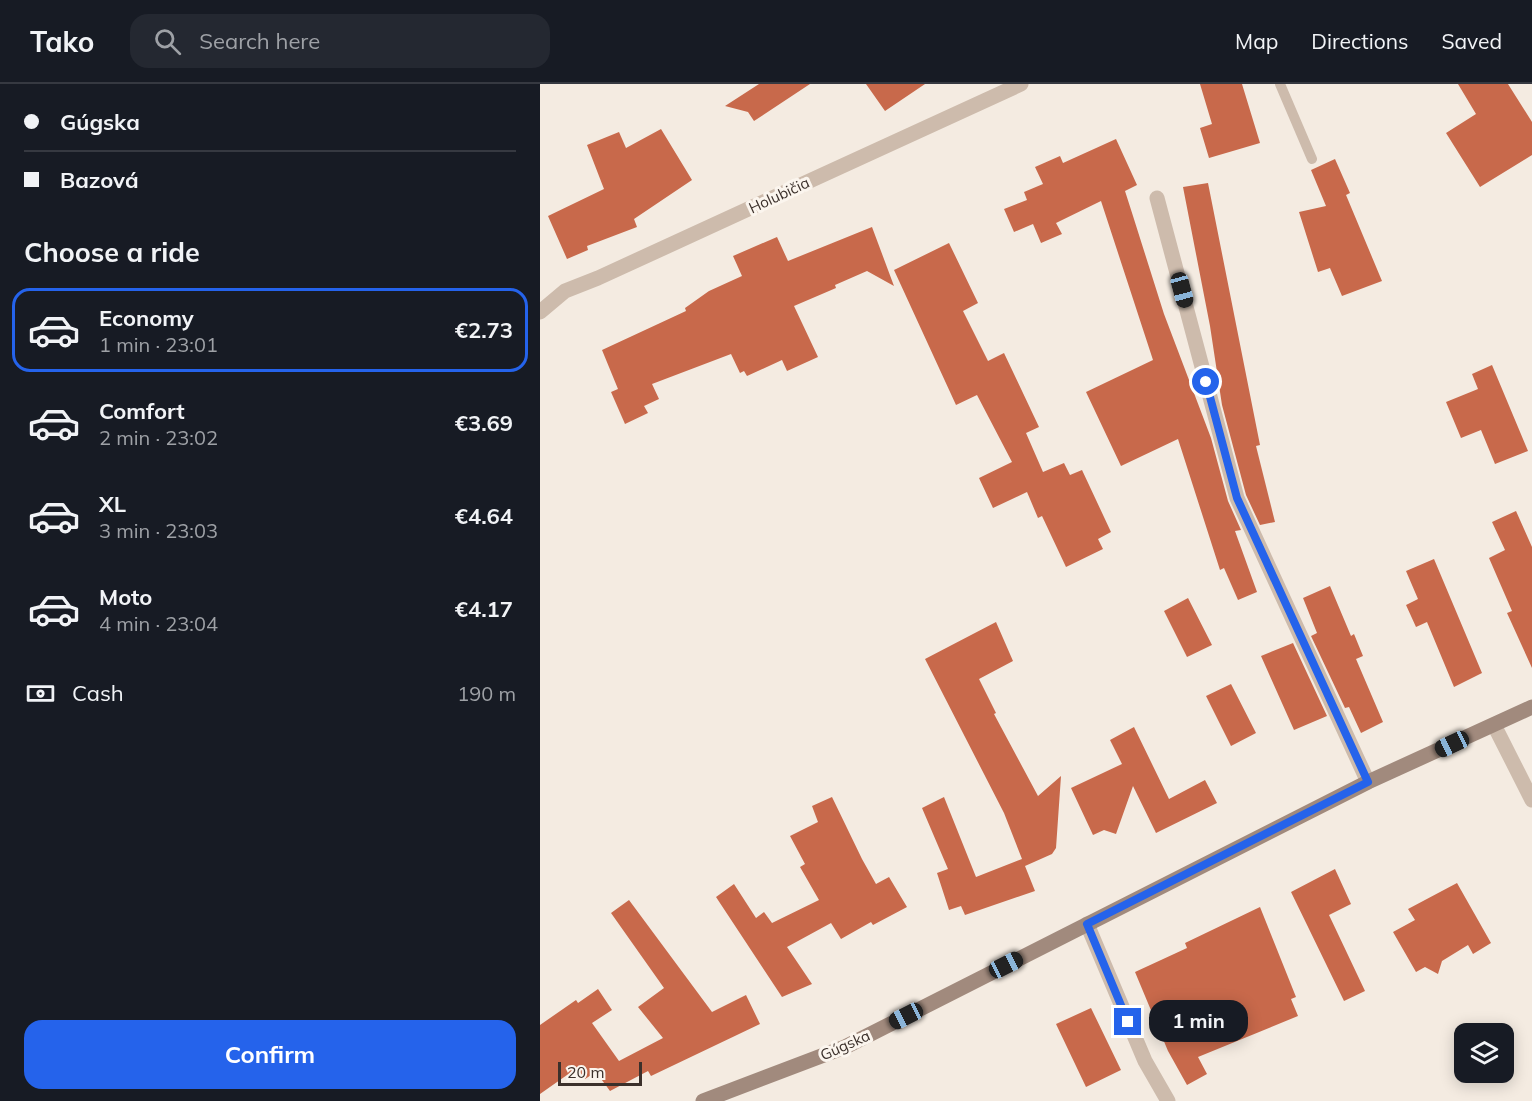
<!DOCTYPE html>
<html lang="en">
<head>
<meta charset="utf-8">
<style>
  :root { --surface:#171b24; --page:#242831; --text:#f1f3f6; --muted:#9ea1a6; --line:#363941; --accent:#2563eb }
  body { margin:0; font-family:Mulish,sans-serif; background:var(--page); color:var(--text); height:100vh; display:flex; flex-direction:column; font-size:22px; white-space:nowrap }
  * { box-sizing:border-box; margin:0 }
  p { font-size:20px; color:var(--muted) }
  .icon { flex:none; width:33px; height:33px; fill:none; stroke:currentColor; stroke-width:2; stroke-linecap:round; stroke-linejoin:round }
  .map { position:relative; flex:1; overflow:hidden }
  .side { display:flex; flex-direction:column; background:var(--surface); width:540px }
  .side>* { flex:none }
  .top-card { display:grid; align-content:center; height:132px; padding:0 24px; background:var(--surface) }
  .tools { position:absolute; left:914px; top:939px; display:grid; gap:12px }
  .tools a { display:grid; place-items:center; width:60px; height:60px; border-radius:12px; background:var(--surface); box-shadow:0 3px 15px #0003; font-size:30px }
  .scale { position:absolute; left:18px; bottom:15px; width:84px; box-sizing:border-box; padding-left:6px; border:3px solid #3b302b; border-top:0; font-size:16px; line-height:21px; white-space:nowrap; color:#3b302b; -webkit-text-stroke:4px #fbf5ee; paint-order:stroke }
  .end { position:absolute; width:27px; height:27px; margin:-14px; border:8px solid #2563eb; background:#fff; box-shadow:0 0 0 3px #fff }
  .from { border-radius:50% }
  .bubble { position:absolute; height:42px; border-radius:18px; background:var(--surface); box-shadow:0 3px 15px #0003; font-size:20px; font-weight:700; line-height:42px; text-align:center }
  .car { position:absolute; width:18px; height:36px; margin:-18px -9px; border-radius:8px; box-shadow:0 0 4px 2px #0007; background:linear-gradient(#222 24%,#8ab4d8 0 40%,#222 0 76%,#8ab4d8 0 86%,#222 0) }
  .top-card b { display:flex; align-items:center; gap:21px; height:57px; font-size:22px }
  .top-card b+b { border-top:2px solid var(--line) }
  .top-card i { width:15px; height:15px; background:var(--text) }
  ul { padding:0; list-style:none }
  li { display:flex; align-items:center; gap:18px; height:84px; margin:0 12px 9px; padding:0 12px; border:3px solid transparent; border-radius:18px }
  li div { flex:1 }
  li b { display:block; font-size:22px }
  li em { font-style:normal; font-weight:700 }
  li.selected { border-color:var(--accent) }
  li>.icon { width:54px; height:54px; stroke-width:1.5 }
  h2 { padding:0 24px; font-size:27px; line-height:72px }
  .pay { display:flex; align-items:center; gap:15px; height:66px; padding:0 24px; font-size:22px }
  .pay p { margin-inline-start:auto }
  .button { display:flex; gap:12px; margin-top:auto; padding:12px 24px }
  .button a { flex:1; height:69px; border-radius:18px; background:var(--accent); color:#fff; font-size:24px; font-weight:700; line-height:69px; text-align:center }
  header { display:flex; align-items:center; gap:36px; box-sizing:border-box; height:84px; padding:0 30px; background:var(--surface); border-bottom:2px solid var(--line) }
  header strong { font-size:28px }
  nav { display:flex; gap:33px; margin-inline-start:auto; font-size:21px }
  .search { width:420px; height:54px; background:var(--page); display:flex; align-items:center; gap:15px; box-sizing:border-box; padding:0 21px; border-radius:18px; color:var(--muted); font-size:22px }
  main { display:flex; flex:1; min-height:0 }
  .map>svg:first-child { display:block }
  .building { fill:#c8694b }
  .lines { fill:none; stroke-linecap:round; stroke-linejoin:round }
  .service { stroke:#cdbbac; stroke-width:10 }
  .minor { stroke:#cdbbac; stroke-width:15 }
  .secondary { stroke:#a18a7d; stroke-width:15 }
  .route { stroke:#2563eb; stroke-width:8 }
  .labels { text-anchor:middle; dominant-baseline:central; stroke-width:6; stroke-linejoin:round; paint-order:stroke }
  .street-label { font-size:15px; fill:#3b302b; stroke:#fbf5ee }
</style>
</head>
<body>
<header>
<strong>Tako</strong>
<div class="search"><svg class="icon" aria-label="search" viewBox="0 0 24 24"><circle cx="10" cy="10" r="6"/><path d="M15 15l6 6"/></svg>Search here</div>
<nav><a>Map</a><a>Directions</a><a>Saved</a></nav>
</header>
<main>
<section class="side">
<div class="top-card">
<b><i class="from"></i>Gúgska</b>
<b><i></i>Bazová</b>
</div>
<h2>Choose a ride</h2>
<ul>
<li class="selected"><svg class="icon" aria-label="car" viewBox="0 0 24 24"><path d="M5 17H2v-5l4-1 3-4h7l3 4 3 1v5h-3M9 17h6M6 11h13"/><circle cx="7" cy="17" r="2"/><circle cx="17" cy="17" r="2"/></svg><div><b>Economy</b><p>1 min · 23:01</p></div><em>€2.73</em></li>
<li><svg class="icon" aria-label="car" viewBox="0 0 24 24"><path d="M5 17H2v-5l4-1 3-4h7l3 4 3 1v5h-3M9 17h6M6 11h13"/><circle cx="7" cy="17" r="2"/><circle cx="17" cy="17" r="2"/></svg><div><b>Comfort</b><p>2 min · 23:02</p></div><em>€3.69</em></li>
<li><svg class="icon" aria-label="car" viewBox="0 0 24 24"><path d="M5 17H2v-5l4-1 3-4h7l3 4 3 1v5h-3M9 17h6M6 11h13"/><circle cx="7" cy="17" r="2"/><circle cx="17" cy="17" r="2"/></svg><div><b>XL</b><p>3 min · 23:03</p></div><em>€4.64</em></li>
<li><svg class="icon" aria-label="car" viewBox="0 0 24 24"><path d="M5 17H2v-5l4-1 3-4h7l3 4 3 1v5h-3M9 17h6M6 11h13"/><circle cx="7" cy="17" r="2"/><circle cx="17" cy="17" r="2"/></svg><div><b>Moto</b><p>4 min · 23:04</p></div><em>€4.17</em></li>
</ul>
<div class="pay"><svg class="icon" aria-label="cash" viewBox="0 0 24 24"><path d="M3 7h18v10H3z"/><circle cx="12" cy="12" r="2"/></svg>Cash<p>190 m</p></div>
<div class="button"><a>Confirm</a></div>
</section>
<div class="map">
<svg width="992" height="1017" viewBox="0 0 992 1017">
  <rect width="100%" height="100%" fill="#f4ebe1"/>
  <path class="building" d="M 219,0 L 270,0 L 214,37 L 208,28 L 185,22 Z
    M 326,0 L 385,0 L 345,27 Z
    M 660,0 L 702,0 L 720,59 L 669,74 L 660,44 L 672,40 Z
    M 918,0 L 968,0 L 992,38 L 992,71 L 940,103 L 906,49 L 936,30 Z
    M 121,45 L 152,96 L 94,135 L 97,143 L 47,162 L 48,166 L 27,175 L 8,132 L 64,105 L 47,61 L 79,48 L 86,64 Z
    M 576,55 L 597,101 L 585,107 L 593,132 L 624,230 L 671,354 L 688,417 L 701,446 L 695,447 L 717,508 L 698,516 L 684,484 L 680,486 L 638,355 L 581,382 L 546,308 L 613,276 L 561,117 L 516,139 L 522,150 L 501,159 L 493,140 L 474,148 L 464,125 L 487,116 L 484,108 L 503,100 L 495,83 L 520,72 L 523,79 Z
    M 795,75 L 810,109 L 806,111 L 842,197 L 802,212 L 790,184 L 778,188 L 759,128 L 786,122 L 771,86 Z
    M 668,99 L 720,361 L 716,362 L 735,438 L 720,441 L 706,411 L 682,321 L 670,242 L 643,103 Z
    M 332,143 L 354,202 L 327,187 L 295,201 L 296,204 L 254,222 L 278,273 L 247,287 L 242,276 L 207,292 L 204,287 L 200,289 L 191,270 L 112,300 L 119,315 L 104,322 L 108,329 L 85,340 L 71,308 L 78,305 L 62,266 L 146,227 L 145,224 L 169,207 L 202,192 L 193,172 L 237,153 L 248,177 Z
    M 409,159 L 438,219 L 423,227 L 448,277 L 464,269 L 499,343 L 486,349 L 503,388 L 524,379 L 530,391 L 542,386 L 571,448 L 558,455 L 563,465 L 526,483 L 502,432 L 498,434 L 487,408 L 453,424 L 439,394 L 472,378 L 437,311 L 416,321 L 354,186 Z
    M 952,281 L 988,367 L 955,380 L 941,346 L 921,354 L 906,318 L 938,305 L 932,290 Z
    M 976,427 L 992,463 L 992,584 L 967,529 L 972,527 L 949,474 L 965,466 L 952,438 Z
    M 894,475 L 942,589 L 914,603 L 887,538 L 876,543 L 866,521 L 878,515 L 866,487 Z
    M 790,502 L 811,552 L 814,550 L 823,572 L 816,575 L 843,638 L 821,649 L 809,623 L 805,624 L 771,552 L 777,549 L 763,514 Z
    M 648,514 L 672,561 L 647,573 L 624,527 Z
    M 456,538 L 473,577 L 439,595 L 456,629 L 454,630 L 498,712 L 521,692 L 516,764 L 512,770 L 485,782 L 495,807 L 425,831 L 421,822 L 409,826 L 397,789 L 408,785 L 382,724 L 404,713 L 436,793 L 482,775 L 464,729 L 385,575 Z
    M 753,559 L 787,632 L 754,646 L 721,572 Z
    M 691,600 L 716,649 L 691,662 L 666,612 Z
    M 594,643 L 629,715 L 665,696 L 677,719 L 616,749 L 593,702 L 576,750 L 564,746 L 553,751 L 531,704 L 582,680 L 570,656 Z
    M 292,713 L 322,775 L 336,800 L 349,793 L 367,823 L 333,841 L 331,838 L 301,855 L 291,839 L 247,863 L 272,900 L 242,913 L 176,813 L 194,800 L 216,834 L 224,828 L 232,839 L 279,816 L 260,783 L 265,780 L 250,752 L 278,738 L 272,722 Z
    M 795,785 L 811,820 L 789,831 L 825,907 L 804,917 L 751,808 Z
    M 917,799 L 951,859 L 933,870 L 928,861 L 902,877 L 898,890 L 885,883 L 876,888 L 853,848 L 875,836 L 868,825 Z
    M 89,816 L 172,928 L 206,911 L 220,940 L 111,992 L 108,987 L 70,1007 L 56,988 L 45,995 L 37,984 L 0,1010 L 0,941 L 36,916 L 38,919 L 58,905 L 72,926 L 52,939 L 79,977 L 123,954 L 98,923 L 124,904 L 71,829 Z
    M 720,823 L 756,913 L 751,915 L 758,932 L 658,973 L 667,990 L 647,1001 L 628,967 L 595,888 L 647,864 L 645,859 Z
    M 551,924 L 581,986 L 546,1003 L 516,940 Z"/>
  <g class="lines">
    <path class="service" d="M 740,0 L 772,75"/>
    <path class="minor" d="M 617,114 L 697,414 L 828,698
      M 0,228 L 25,207 L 58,194 L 481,0
      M 954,641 L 992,716
      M 547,840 L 605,977 L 628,1017"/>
    <path class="secondary" d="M 163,1017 L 305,963 L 828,698 L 992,623"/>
  </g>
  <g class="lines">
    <path class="route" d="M 588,938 L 547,840 L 828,698 L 697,414 L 666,298"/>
  </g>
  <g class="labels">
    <g class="street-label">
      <text transform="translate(239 111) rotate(-25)">Holubičia</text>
      <text transform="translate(305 961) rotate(-24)">Gúgska</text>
    </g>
  </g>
</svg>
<div class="tools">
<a><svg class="icon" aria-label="layers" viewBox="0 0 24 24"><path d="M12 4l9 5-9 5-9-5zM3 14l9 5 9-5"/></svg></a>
</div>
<div class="scale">20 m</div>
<i class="end from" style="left:666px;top:298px"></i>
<i class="end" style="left:588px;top:938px"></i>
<div class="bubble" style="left:609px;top:916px;width:99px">1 min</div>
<i class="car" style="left:642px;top:206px;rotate:165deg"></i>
<i class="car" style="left:912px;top:660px;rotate:245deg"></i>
<i class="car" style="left:466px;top:881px;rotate:63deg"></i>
<i class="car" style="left:366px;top:932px;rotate:243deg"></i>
</div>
</main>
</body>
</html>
